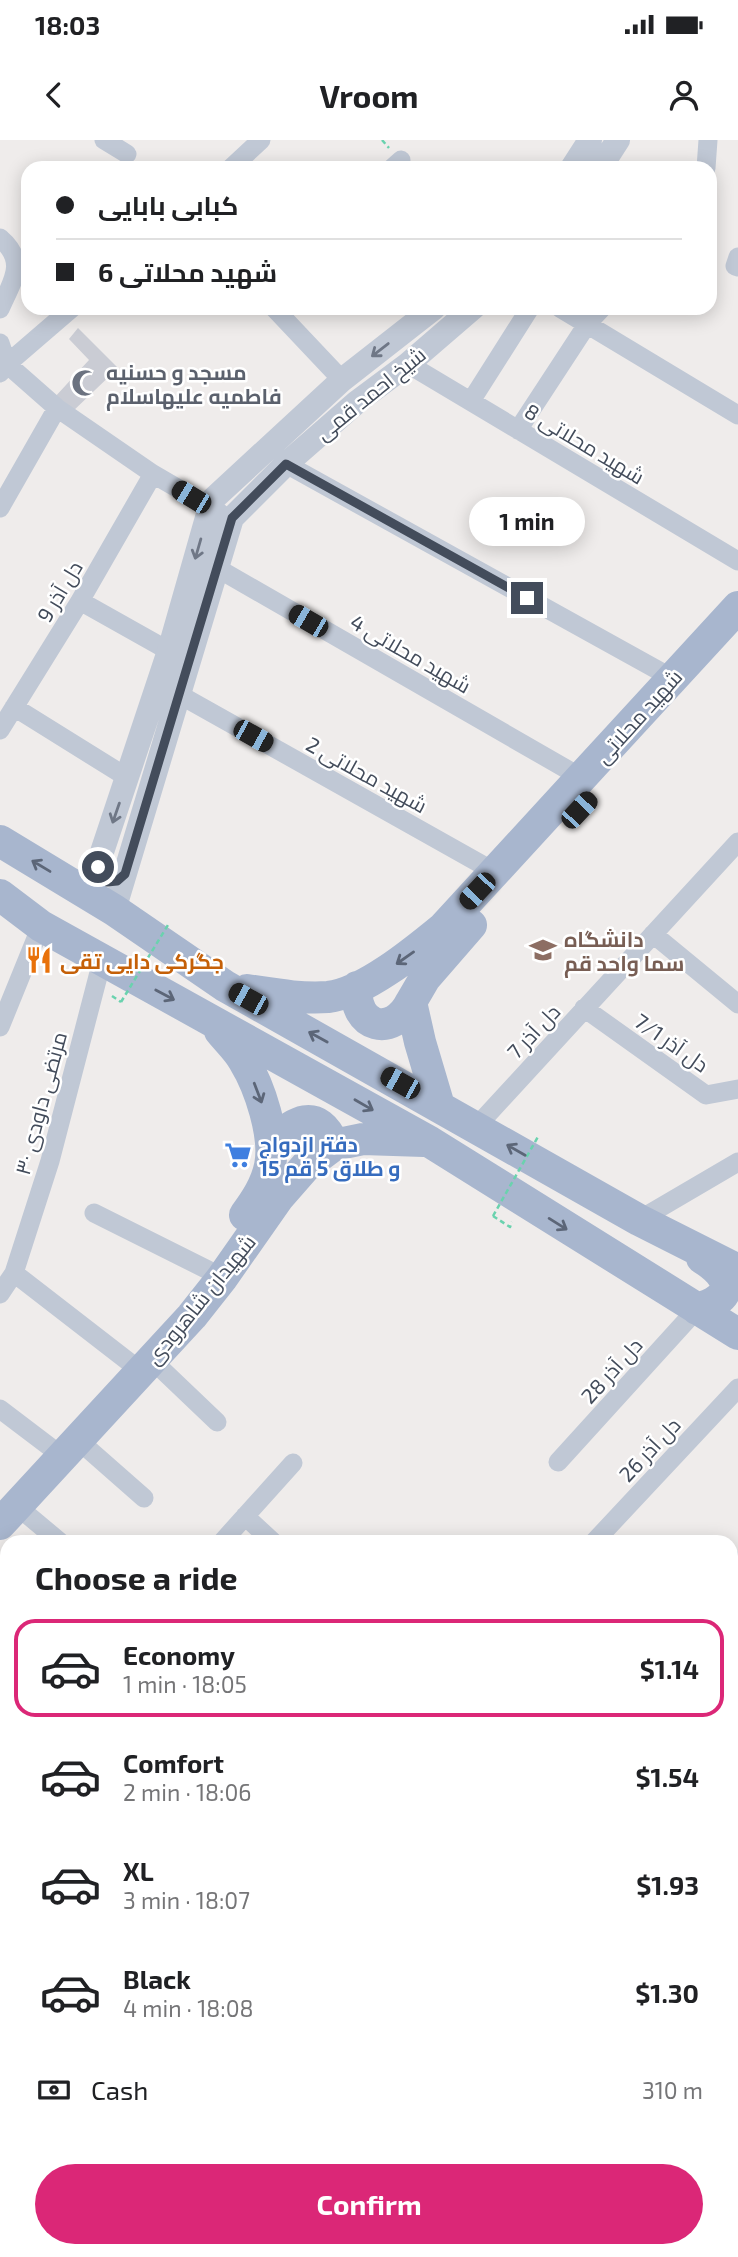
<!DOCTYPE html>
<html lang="en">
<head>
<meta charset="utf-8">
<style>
  :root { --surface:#fff; --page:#f2f2f2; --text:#202124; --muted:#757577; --line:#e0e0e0; --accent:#db2777 }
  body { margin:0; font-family:"Exo 2",Cairo,sans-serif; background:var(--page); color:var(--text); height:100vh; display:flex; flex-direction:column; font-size:26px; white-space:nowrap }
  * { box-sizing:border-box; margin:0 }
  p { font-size:23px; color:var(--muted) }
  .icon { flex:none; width:38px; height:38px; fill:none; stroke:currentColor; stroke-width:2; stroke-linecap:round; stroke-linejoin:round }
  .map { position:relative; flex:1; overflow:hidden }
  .sheet { position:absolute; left:0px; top:1395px; width:738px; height:723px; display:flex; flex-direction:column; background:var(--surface); border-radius:21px 21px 0 0; box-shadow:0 4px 18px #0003 }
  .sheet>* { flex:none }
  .hud { position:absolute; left:21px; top:21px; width:696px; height:154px; border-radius:21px; box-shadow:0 4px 18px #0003; display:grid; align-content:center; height:154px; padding:0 35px; background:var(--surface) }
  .end { position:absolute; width:32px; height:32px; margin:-16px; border:9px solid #434c5b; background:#fff; box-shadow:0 0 0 4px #fff }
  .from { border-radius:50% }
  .bubble { position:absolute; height:49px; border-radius:24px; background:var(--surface); box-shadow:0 4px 18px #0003; font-size:23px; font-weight:700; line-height:49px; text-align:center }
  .car { position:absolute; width:21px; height:42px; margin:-21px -10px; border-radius:9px; box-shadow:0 0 5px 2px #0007; background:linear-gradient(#222 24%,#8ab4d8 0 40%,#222 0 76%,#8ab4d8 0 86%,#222 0) }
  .hud b { display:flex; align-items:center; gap:24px; height:66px; font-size:26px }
  .hud b+b { border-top:2px solid var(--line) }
  .hud i { width:18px; height:18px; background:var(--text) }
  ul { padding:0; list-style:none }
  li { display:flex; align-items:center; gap:21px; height:98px; margin:0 14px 10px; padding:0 21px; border:4px solid transparent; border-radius:21px }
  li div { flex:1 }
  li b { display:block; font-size:26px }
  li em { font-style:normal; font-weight:700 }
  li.current { border-color:var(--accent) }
  li>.icon { width:63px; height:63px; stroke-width:1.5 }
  h2 { padding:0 35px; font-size:32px; line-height:84px }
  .pay { display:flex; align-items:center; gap:18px; height:77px; padding:0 35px; font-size:26px }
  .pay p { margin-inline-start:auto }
  .button { display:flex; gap:14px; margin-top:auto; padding:14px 35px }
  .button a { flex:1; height:80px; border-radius:42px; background:var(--accent); color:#fff; font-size:28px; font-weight:700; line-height:80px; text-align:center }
  .status { display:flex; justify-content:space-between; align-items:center; height:49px; padding:0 35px; background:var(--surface); direction:ltr }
  .status svg { height:19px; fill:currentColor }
  header { display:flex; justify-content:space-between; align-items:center; height:91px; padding:0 35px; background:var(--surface); font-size:32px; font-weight:700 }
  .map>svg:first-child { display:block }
  .building { fill:#caccd4 }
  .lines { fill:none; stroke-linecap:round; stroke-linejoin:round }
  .path { stroke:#6ad2ae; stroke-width:2.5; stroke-dasharray:5 3.5; stroke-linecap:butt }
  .minor { stroke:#c0c8d5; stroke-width:19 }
  .tertiary { stroke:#c0c8d5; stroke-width:24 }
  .secondary { stroke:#bcc5d7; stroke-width:28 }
  .primary { stroke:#a8b6ce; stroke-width:32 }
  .path-bridge { stroke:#6ad2ae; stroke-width:2.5; stroke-dasharray:5 3.5; stroke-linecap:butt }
  .oneway { stroke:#6f7786 }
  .oneway2 { stroke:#5c6678 }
  .route { stroke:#434c5b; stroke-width:9 }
  .labels { text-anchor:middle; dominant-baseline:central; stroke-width:5; stroke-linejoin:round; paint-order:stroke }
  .worship-label { font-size:21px; font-weight:bold; fill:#5b616d; stroke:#fff; text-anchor:start }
  .street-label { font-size:21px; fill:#434c5b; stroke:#fff }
  .education-label { font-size:21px; font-weight:bold; fill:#785e54; stroke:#fff; text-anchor:start }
  .food-label { font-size:21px; font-weight:bold; fill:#c56008; stroke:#fff; text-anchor:start }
  .shop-label { font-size:21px; font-weight:bold; fill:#366cbe; stroke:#fff; text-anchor:start }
</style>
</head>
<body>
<div class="status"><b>18:03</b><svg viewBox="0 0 49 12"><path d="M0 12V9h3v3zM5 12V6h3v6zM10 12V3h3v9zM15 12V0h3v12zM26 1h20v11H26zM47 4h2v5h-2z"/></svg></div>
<header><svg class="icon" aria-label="back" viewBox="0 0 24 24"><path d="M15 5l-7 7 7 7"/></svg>Vroom<svg class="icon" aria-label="person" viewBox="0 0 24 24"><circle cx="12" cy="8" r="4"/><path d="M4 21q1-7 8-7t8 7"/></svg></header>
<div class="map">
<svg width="738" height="2117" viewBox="0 0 738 2117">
  <rect width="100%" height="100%" fill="#efeceb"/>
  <path class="building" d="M 78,188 L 118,228 L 71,273 L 54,258 L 89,220 L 69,199 Z"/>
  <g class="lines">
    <path class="path" d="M 382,0 L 389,8
      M 112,856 L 121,862
      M 493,1076 L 510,1087 L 512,1082"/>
    <path class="minor" d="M 104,0 L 127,14
      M 231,28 L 261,0
      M 392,28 L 401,20
      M 706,28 L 708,0
      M 0,98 C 28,122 12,141 0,169
      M 738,117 L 735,126 L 738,127
      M 274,168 L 342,240
      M 560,168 L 738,275
      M 0,203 L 7,224 L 57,268 L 153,334 L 220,373
      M 408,224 L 738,421
      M 0,233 L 7,224 L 72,168
      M 471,261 L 530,168
      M 518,290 L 588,183 L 602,168
      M 286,324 L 672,538
      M 0,368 L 57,268
      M 217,428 L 582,638
      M 80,461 L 169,511
      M 180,555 L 495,732
      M 14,567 L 128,638
      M 0,590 L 80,461 L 153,334
      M 653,794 L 738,864
      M 584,868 L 706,955 L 738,949
      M 0,887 L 41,786
      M 476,987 L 738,702
      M 94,1073 L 208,1130
      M 639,1080 L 738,1022
      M 14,1133 L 129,1222
      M 0,1154 L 14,1133 L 50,1021 L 102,821
      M 152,1220 L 217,1282
      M 0,1269 L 50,1307
      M 78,1300 L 144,1358
      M 558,1322 L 697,1169
      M 17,1366 L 60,1402
      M 245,1376 L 273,1402
      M 222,1402 L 293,1323
      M 594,1402 L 738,1248
      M 732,1428 L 738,1421
      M 732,1583 L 738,1576
      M 0,1646 L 7,1639
      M 732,1693 L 738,1697
      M 0,1705 L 7,1711
      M 732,1833 L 738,1838
      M 0,1893 L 7,1885
      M 0,1951 L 7,1954
      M 732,1999 L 738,1987
      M 0,2048 L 7,2052
      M 94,2110 L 103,2117
      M 197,2117 L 200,2110
      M 311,2117 L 314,2110
      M 377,2117 L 380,2110
      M 544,2117 L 548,2110"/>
    <path class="tertiary" d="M 572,28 L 590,0
      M 600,28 L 618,0
      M 88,754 L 169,511 L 212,360 L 342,240 L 434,168
      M 114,770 L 232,378 L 286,324 L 357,262 L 408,224 L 473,168"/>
    <path class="secondary" d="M 0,1808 L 7,1812
      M 732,2085 L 738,2087"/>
    <path class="primary" d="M 0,701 L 114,770 L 225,846 L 639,1080 L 738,1130
      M 0,755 L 41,786 L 430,1002 L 738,1194
      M 357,847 C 353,888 393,898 411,862
      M 247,850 C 274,854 300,859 328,857 C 364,853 415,811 443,788 L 738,467
      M 220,891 C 228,901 238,910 244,921 C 260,947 276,996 270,1026 C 266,1045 256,1060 245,1075
      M 439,966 L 420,902 L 411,862 L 425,838 L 471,785
      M 271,1004 C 293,981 318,966 334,1005
      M 697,1169 C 736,1158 733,1137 702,1118
      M 0,1384 L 192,1176 L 222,1138 L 278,1058 L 306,1026 L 334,1005 L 363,999 L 424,1001"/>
    <path class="path-bridge" d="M 121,862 L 168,785
      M 493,1076 L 539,995"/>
  </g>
  <defs><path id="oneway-shaft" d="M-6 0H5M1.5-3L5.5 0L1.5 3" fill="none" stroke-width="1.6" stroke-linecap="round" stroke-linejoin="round" transform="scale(1.75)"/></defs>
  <g class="oneway">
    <use href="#oneway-shaft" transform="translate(380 210) rotate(142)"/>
    <use href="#oneway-shaft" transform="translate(198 409) rotate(106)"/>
    <use href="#oneway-shaft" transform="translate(116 673) rotate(109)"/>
  </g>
  <g class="oneway2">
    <use href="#oneway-shaft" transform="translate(41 726) rotate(-149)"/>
    <use href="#oneway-shaft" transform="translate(405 818) rotate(145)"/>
    <use href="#oneway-shaft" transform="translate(165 855) rotate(28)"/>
    <use href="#oneway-shaft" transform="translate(318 897) rotate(-151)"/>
    <use href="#oneway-shaft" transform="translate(258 953) rotate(69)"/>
    <use href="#oneway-shaft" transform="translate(364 965) rotate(30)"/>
    <use href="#oneway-shaft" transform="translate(516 1010) rotate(-150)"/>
    <use href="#oneway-shaft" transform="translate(558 1084) rotate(32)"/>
  </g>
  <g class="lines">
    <path class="route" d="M 98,727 L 100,736 L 107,742 L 117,741 L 125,734 L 232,378 L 286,324 L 527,458"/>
  </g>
  <defs>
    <symbol id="mosque-bare" viewBox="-9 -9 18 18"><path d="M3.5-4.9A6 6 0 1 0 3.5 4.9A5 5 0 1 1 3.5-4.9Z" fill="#6b7280" stroke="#fff" stroke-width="2.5" paint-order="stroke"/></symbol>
    <symbol id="university-bare" viewBox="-9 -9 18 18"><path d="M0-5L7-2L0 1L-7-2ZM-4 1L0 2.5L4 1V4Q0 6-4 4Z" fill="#8d6e63" stroke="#fff" stroke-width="2.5" paint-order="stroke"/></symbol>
    <symbol id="restaurant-bare" viewBox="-9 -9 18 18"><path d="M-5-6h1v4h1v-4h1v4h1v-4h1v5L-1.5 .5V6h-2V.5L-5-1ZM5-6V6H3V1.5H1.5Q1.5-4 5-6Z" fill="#e8710a" stroke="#fff" stroke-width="2.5" paint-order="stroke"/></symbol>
    <symbol id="supermarket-bare" viewBox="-9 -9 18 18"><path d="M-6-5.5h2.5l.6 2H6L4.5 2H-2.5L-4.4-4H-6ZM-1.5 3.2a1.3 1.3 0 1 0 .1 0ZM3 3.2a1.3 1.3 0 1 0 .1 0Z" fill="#3f7fe0" stroke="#fff" stroke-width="2.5" paint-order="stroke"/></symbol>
  </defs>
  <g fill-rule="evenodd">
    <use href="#mosque-bare" x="66" y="224" width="38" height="38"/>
    <use href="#university-bare" x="524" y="791" width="38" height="38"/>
    <use href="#restaurant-bare" x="20" y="801" width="38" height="38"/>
    <use href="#supermarket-bare" x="219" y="996" width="38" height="38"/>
  </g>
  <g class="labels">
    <g class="worship-label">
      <text x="106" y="231">مسجد و حسنیه<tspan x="106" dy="24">فاطمیه علیهاسلام</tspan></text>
    </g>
    <g class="street-label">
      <text transform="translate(370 253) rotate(-39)">شیخ احمد قمی</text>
      <text transform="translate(585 303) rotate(31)">شهید محلاتی 8</text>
      <text transform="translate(59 451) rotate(-59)">دل آذر 9</text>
      <text transform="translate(411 513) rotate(30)">شهید محلاتی 4</text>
      <text transform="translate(638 576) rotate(-48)">شهید محلاتی</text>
      <text transform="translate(367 634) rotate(29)">شهید محلاتی 2</text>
      <text transform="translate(533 891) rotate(-47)">دل آذر 7</text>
      <text transform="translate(672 902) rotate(35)">دل آذر 7/1</text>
      <text transform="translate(40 963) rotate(-75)">۳۰ مرتضی داودی</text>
      <text transform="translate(200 1159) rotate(-51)">شهیدان شاهرودی</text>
      <text transform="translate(611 1230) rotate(-48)">دل آذر 28</text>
      <text transform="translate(649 1309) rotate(-47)">دل آذر 26</text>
    </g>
    <g class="education-label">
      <text x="564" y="798">دانشگاه<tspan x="564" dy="24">سما واحد قم</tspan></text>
    </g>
    <g class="food-label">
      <text x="60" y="820">جگرکی دایی تقی</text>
    </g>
    <g class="shop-label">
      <text x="259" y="1003">دفتر ازدواج<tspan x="259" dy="24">15 و طلاق 5 قم</tspan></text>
    </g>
  </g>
</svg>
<i class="end from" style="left:98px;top:727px"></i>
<i class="end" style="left:527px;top:458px"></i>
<div class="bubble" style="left:469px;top:357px;width:116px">1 min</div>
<i class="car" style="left:191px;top:357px;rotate:301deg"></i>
<i class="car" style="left:308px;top:481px;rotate:300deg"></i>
<i class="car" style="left:253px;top:596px;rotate:119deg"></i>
<i class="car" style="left:579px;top:670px;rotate:43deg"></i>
<i class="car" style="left:477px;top:751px;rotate:223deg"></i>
<i class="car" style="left:248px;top:859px;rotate:299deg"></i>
<i class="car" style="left:400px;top:943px;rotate:299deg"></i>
<div class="hud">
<b><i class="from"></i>کبابی بابایی</b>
<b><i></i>شهید محلاتی 6</b>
</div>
<section class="sheet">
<h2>Choose a ride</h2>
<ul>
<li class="current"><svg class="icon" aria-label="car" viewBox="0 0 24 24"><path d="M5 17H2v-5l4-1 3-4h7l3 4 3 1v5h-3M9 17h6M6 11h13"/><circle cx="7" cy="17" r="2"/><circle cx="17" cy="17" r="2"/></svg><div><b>Economy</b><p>1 min · 18:05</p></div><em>$1.14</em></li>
<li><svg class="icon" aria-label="car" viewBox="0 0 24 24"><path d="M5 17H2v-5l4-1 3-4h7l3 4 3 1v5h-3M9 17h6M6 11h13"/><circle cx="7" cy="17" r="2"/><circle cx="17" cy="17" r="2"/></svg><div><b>Comfort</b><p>2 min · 18:06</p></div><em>$1.54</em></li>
<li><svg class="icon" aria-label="car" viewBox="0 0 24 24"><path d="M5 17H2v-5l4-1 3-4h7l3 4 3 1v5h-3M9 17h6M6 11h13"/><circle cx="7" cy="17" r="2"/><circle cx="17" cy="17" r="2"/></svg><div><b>XL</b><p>3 min · 18:07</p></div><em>$1.93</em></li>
<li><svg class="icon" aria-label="car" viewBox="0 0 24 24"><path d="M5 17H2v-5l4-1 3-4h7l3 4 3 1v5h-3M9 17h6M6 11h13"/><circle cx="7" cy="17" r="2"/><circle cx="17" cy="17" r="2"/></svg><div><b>Black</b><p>4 min · 18:08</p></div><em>$1.30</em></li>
</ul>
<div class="pay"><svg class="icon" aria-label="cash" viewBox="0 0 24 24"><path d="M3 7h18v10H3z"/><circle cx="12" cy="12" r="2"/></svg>Cash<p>310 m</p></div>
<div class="button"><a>Confirm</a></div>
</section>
</div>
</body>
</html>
